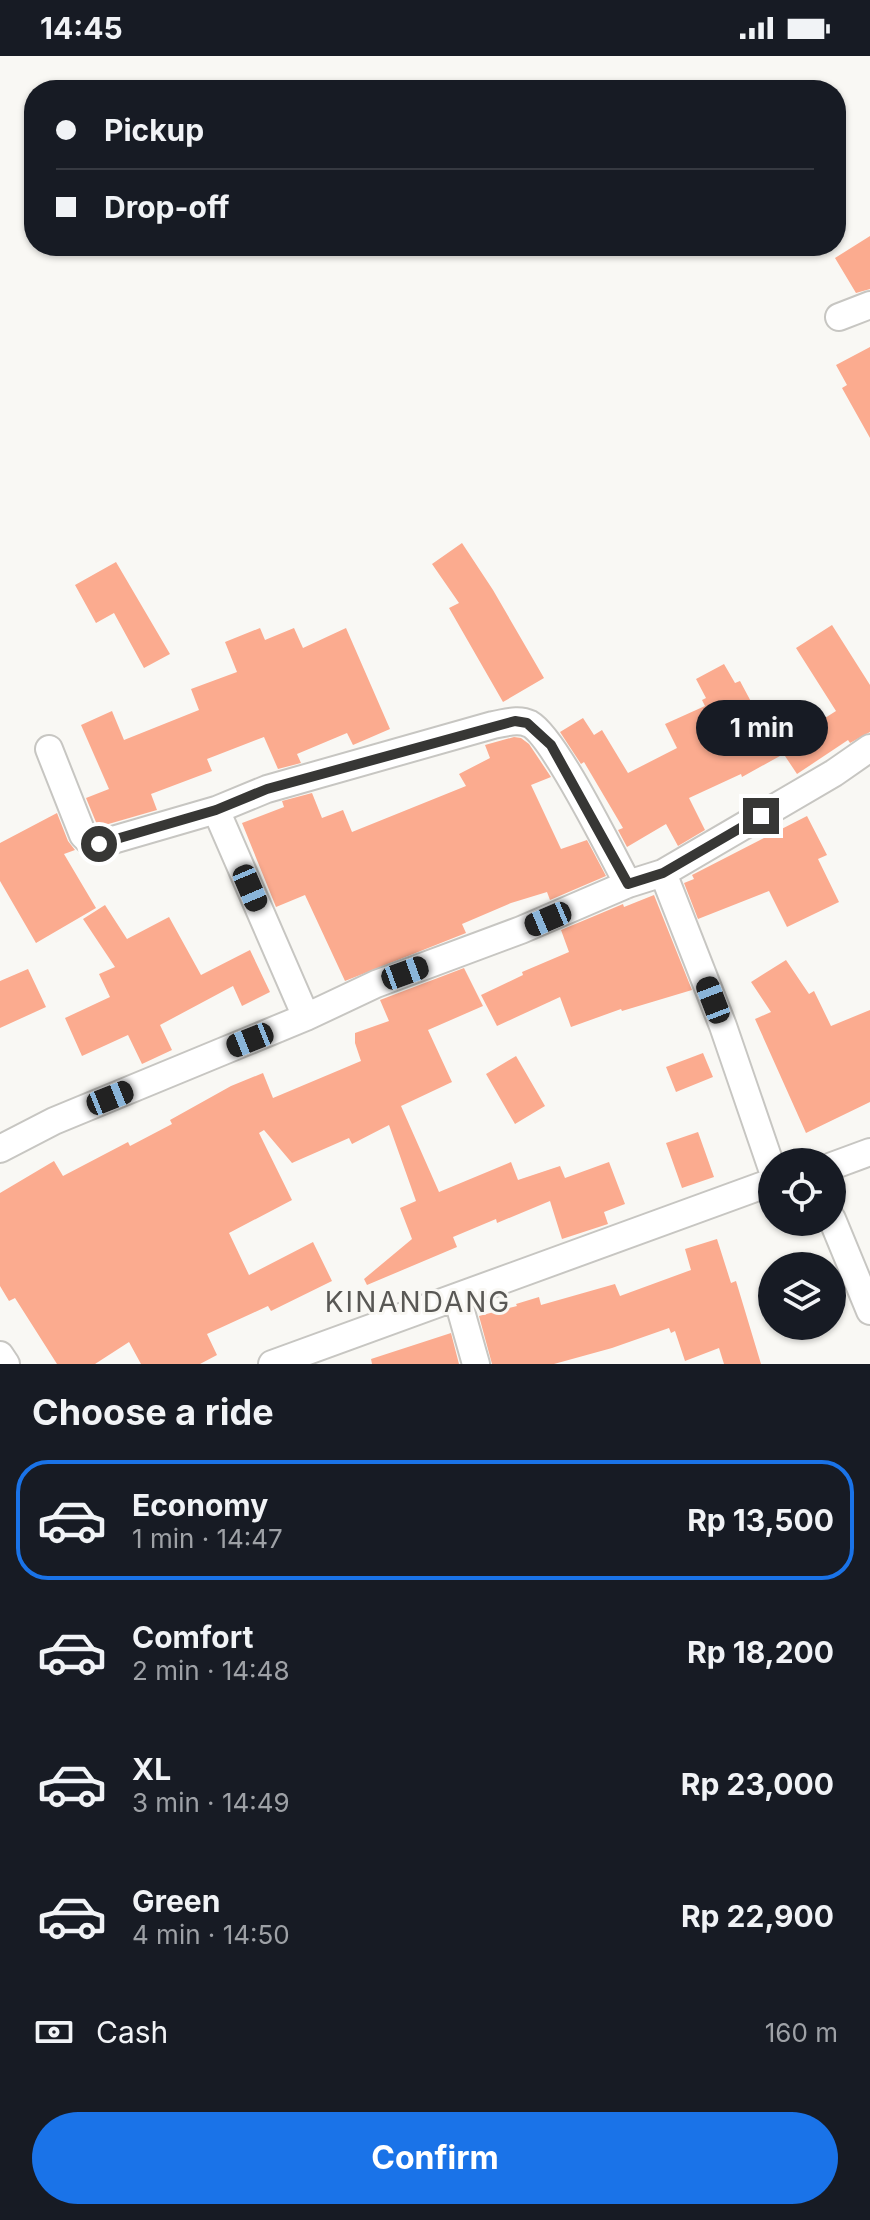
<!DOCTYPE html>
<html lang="en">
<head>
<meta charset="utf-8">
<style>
  :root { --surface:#171b24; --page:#242831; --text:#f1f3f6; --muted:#9ea1a6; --line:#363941; --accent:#1a73e8 }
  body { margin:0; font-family:Inter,sans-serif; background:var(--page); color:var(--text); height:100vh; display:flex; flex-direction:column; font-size:30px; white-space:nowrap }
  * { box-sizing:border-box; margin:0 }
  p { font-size:26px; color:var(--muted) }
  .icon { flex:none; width:44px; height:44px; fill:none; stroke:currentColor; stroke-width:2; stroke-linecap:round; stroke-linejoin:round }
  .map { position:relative; height:1308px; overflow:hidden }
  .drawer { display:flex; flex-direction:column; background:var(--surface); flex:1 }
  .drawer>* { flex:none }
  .banner { position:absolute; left:24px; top:24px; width:822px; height:176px; border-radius:32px; box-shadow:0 2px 6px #0004; display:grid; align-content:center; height:176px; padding:0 32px; background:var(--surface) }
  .controls { position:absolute; left:758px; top:1092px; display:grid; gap:16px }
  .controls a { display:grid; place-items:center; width:88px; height:88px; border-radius:50%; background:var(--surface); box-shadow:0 2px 6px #0004; font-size:40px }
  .end { position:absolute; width:36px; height:36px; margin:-18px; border:10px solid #373735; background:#fff; box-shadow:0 0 0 4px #fff }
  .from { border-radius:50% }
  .bubble { position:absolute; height:56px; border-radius:28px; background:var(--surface); box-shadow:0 2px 6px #0004; font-size:26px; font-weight:700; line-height:56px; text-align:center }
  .car { position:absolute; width:24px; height:48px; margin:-24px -12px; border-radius:10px; box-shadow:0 0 6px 2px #0007; background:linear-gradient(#222 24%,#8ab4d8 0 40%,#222 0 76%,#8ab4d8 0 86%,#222 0) }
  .banner b { display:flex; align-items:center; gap:28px; height:76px; font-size:30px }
  .banner b+b { border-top:2px solid var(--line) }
  .banner i { width:20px; height:20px; background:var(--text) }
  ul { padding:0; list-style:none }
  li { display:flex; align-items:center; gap:24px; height:120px; margin:0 16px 12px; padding:0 16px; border:4px solid transparent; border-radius:32px }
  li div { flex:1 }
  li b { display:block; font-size:30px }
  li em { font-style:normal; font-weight:700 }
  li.active { border-color:var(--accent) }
  li>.icon { width:72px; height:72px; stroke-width:1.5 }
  h2 { padding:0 32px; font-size:36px; line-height:96px }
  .pay { display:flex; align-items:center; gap:20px; height:88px; padding:0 32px; font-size:30px }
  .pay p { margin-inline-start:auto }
  .action { display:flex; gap:16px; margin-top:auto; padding:16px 32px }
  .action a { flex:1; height:92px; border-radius:48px; background:var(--accent); color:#fff; font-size:32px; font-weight:700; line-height:92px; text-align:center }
  .status { display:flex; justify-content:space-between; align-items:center; height:56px; padding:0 40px; background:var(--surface); direction:ltr }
  .status svg { height:22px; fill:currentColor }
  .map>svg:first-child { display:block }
  .building { fill:#fbab8f }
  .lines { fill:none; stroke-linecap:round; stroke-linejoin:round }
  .street-casing { stroke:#c7c6c2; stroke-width:30 }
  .street { stroke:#fff; stroke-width:26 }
  .route { stroke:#373735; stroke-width:10 }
  .labels { text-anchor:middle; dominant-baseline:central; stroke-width:6; stroke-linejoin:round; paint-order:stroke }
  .quarter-label { font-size:28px; letter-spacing:2px; fill:#595855; stroke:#f9f8f4 }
</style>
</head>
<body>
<div class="status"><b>14:45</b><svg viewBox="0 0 49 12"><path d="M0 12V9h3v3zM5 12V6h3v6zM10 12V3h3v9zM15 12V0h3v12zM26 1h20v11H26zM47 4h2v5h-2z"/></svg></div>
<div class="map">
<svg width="870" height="1308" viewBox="0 0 870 1308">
  <rect width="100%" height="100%" fill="#f9f8f4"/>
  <path class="building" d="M 870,180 L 870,233 L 856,237 L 835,202 Z
    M 870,291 L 870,382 L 842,332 L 847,329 L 836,309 Z
    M 462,487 L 493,534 L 544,622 L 503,646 L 449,552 L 459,547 L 432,508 Z
    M 116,506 L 170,598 L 144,612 L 114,557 L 96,567 L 75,529 Z
    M 832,569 L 870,629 L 870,676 L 850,687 L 848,684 L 797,718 L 779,691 L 836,655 L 796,592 Z
    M 260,572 L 265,584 L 294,572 L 303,592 L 346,572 L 390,673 L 353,689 L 347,677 L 297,698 L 301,707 L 278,713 L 264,681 L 207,703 L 212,715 L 151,738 L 157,754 L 98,771 L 86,742 L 109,733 L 81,669 L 112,655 L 124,684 L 199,654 L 191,633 L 237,616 L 225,586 Z
    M 724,608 L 735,627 L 740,625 L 780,700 L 742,721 L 741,718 L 689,742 L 705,774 L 678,790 L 666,768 L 627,791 L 618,774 L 623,772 L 584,706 L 581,708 L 560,676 L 583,662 L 594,679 L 602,674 L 628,717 L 677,692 L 665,668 L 705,650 L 702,644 L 706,642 L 696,623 Z
    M 514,681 L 521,682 L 529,688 L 551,721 L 531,729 L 561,793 L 587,784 L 606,820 L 550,844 L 547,836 L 511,847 L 462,868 L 466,877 L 345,925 L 305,839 L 276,851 L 242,767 L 284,751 L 282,745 L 312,737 L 322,762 L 343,754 L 352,776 L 466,730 L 459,718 L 490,702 L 485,689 Z
    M 57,757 L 68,785 L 75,794 L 64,798 L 96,852 L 36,887 L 0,825 L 0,787 Z
    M 807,760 L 827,799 L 818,803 L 839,846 L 787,871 L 769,835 L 698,863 L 684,827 L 694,823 L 692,819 Z
    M 654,839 L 692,934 L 622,955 L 621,953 L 571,971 L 560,941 L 497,970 L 481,939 L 523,919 L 522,916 L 569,896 L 561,874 L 623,848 L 624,851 Z
    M 105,849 L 127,883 L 169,861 L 201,919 L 250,894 L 270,936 L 242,950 L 233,930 L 160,969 L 172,994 L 142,1008 L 128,979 L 82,1000 L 65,962 L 110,941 L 99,918 L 115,911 L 83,863 Z
    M 786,904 L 809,938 L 814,935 L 831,970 L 870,954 L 870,1046 L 806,1077 L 755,963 L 771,956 L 751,926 Z
    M 464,912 L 483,950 L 428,974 L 452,1026 L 401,1050 L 439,1136 L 511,1106 L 518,1124 L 560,1110 L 565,1122 L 609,1106 L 625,1148 L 604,1156 L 608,1168 L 562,1183 L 550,1145 L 497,1167 L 496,1163 L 453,1181 L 457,1191 L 367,1229 L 364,1223 L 412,1183 L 400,1152 L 416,1145 L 389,1069 L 352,1088 L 349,1082 L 292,1107 L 264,1074 L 259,1077 L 292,1144 L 229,1177 L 249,1219 L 313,1186 L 332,1225 L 271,1255 L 268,1250 L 207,1278 L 217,1299 L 200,1308 L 141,1308 L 129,1286 L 95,1308 L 57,1308 L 15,1242 L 9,1245 L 0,1230 L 0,1137 L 54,1105 L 63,1120 L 128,1086 L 130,1090 L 172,1068 L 170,1064 L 231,1030 L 263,1017 L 273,1042 L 361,1005 L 355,987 L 355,977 L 389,965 L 380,944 Z
    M 28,913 L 46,951 L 0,972 L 0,925 Z
    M 703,997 L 713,1021 L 676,1036 L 666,1011 Z
    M 516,1000 L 545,1050 L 515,1068 L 486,1018 Z
    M 698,1076 L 714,1121 L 682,1132 L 666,1087 Z
    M 717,1183 L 731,1227 L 736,1225 L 761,1308 L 724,1308 L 719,1292 L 685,1305 L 675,1275 L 671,1277 L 669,1272 L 612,1292 L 554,1308 L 492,1308 L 479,1260 L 517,1250 L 516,1248 L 539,1241 L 541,1249 L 615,1228 L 620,1240 L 691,1214 L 685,1193 Z
    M 451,1277 L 459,1308 L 372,1308 L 371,1303 Z"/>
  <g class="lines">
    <defs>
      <path id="street" d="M 839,261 L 870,249
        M 49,693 L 83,779 L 90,786 L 99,788 L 216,754 L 267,733 L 493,669 C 506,667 518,662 530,668 C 555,682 611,797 628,828
        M 216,754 L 306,961
        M 663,817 L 723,970 L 772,1113
        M 0,1093 L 54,1065 L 306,961 L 376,928 L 521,874 L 628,828 L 663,817 L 834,717 L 870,692
        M 832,1110 L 870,1096
        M 832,1163 L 870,1255
        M 457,1241 L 476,1308
        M 0,1299 L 6,1308
        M 272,1308 L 772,1126"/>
    </defs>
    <use href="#street" class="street-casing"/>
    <use href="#street" class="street"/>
  </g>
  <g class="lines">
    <path class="route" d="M 99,788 L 216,754 L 267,733 L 515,665 L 527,667 L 551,689 L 628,828 L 663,817 L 761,760"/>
  </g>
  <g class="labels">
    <g class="quarter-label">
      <text x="418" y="1246">KINANDANG</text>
    </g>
  </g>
</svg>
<div class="controls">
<a><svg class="icon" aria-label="locate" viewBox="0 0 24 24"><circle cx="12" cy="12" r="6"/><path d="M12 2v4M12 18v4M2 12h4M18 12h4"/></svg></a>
<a><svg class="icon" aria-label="layers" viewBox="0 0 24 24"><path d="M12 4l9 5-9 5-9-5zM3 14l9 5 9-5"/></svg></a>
</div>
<i class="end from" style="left:99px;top:788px"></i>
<i class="end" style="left:761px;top:760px"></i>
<div class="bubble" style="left:696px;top:644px;width:132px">1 min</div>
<i class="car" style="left:250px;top:832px;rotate:157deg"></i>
<i class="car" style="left:548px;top:863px;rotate:247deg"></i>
<i class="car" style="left:405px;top:917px;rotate:70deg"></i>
<i class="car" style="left:713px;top:944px;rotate:339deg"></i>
<i class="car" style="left:250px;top:984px;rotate:248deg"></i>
<i class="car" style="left:110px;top:1042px;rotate:68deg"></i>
<div class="banner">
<b><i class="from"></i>Pickup</b>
<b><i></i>Drop-off</b>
</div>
</div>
<section class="drawer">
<h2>Choose a ride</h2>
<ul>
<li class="active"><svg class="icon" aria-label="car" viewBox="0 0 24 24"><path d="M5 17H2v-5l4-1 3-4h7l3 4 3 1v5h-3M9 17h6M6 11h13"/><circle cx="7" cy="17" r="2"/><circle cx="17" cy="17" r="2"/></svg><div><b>Economy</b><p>1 min · 14:47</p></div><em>Rp 13,500</em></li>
<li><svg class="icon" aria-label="car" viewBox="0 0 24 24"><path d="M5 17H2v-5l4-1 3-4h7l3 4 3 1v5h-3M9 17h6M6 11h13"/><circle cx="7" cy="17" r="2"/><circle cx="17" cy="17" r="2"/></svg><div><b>Comfort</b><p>2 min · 14:48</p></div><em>Rp 18,200</em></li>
<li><svg class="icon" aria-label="car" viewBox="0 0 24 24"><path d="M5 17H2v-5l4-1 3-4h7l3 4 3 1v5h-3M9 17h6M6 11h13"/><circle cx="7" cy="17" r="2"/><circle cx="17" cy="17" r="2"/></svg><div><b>XL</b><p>3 min · 14:49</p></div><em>Rp 23,000</em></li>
<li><svg class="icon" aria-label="car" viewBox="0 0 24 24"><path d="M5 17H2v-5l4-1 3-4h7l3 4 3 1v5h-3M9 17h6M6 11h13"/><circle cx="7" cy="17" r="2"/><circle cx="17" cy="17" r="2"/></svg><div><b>Green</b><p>4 min · 14:50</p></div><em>Rp 22,900</em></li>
</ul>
<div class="pay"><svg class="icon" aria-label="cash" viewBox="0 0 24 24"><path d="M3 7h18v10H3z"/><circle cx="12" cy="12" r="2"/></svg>Cash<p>160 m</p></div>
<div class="action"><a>Confirm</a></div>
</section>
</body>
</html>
